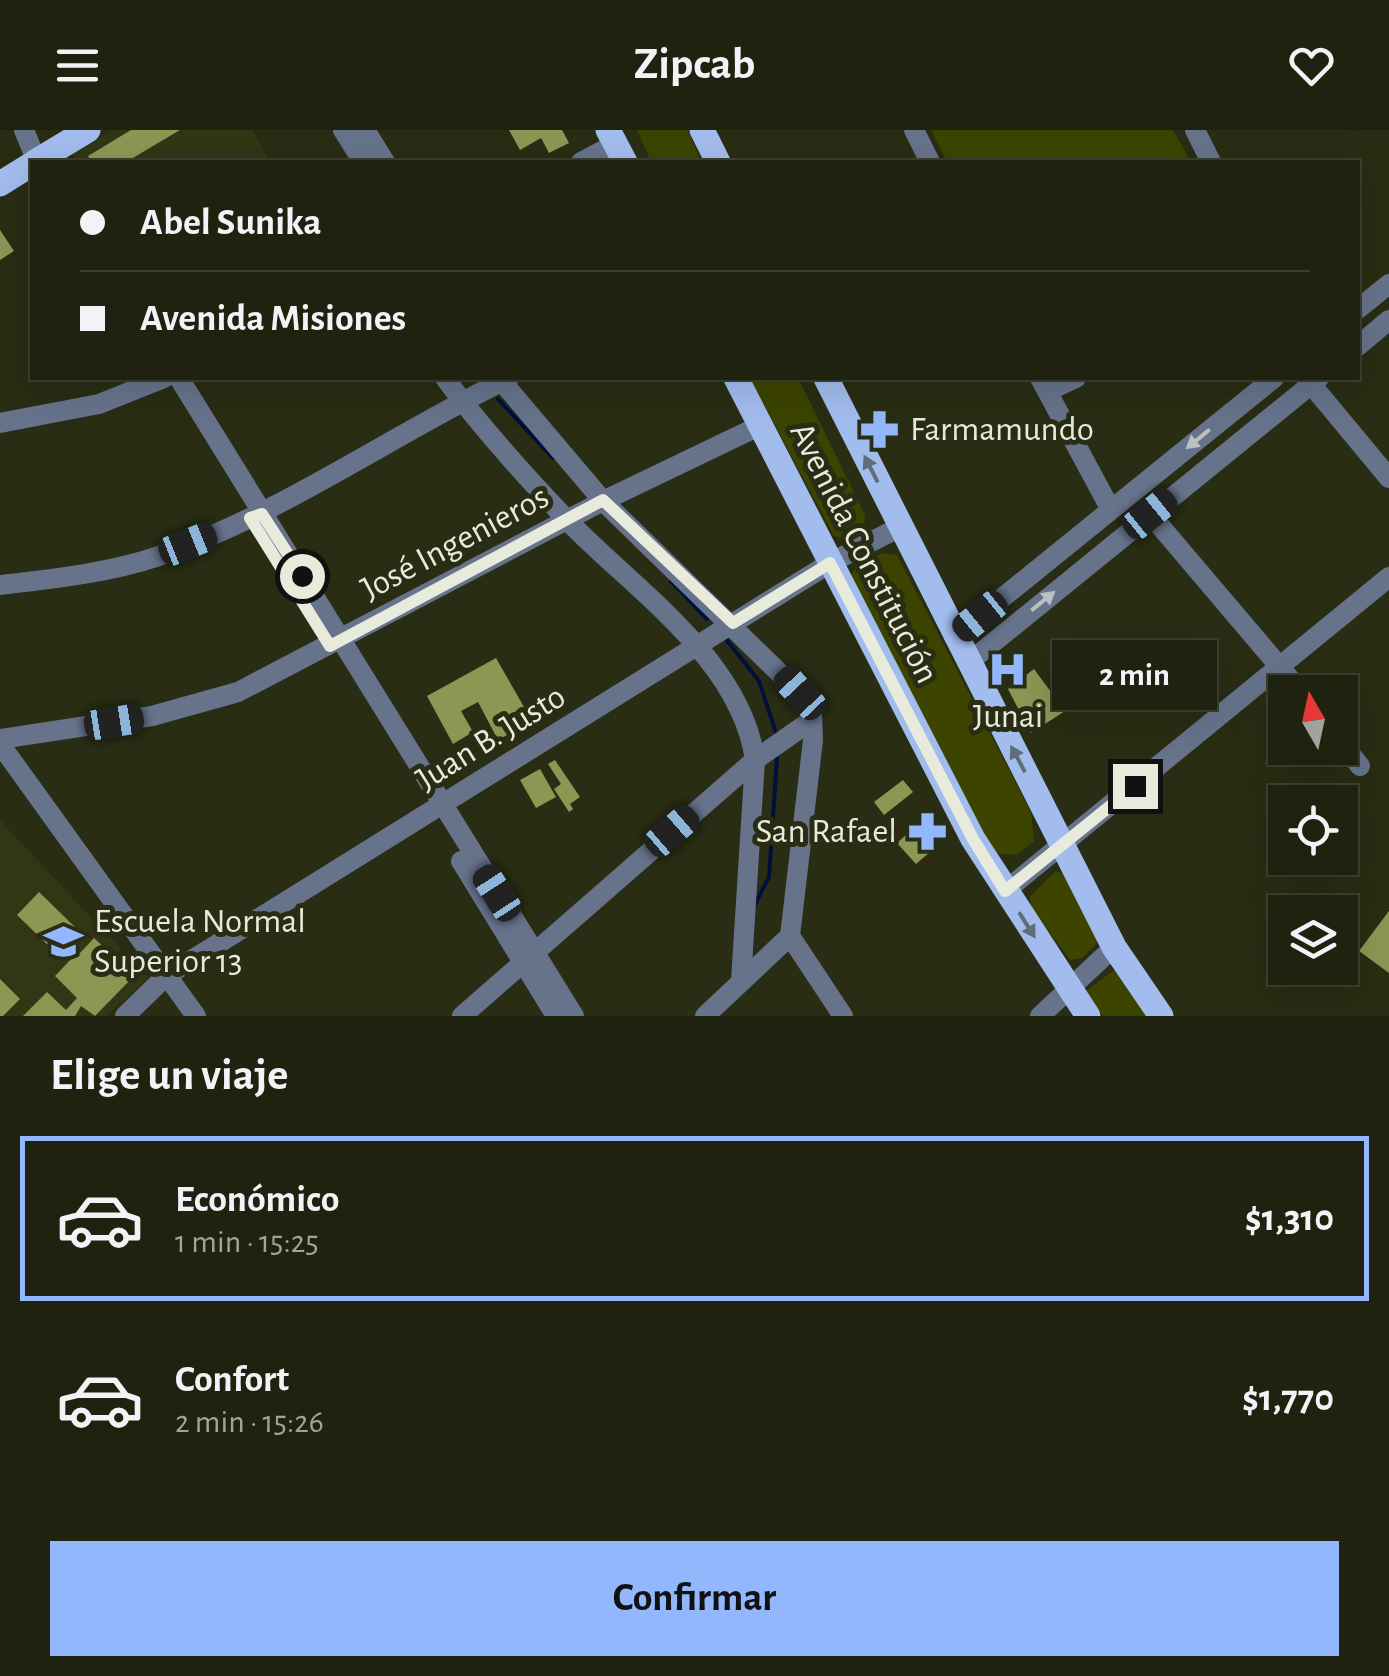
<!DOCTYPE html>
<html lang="es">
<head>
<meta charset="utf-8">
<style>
  :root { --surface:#1f220e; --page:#2c2f1c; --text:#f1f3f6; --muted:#a1a49e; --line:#3c3f2e; --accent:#93b7fd }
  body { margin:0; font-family:"Alegreya Sans",sans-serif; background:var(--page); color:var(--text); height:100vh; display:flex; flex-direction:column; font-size:38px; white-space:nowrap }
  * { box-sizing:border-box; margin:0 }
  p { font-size:32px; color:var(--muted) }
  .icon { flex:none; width:55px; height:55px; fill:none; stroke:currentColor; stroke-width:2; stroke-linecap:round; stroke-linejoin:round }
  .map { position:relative; height:886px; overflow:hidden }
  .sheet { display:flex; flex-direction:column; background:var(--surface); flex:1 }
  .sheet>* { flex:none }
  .hud { position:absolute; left:30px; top:30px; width:1330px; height:220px; border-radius:0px; box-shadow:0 10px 40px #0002,0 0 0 2px var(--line); display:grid; align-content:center; height:220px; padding:0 50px; background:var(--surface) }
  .needle { width:65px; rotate:351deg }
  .tools { position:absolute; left:1268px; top:545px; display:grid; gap:20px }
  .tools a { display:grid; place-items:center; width:90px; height:90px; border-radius:0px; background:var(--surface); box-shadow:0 10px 40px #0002,0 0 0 2px var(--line); font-size:50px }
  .end { position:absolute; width:45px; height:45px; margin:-22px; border:12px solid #e8ebdc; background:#111; box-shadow:0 0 0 5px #111 }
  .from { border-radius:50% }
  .bubble { position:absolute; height:70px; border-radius:0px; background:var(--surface); box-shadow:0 10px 40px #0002,0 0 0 2px var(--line); font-size:32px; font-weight:700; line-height:70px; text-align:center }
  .car { position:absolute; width:30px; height:60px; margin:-30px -15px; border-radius:12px; box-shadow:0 0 8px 2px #0007; background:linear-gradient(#222 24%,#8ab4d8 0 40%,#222 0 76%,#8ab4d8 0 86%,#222 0) }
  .hud b { display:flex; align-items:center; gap:35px; height:95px; font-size:38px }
  .hud b+b { border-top:2px solid var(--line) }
  .hud i { width:25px; height:25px; background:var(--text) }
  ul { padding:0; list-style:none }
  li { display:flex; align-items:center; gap:30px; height:165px; margin:0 20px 15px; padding:0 30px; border:5px solid transparent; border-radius:0px }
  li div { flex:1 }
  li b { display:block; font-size:38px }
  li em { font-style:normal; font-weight:700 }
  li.active { border-color:var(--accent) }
  li>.icon { width:90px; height:90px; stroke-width:1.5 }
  h2 { padding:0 50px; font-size:45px; line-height:120px }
  .button { display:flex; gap:20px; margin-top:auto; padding:20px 50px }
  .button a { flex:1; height:115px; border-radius:0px; background:var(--accent); color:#111; font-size:40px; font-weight:700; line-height:115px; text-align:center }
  header { display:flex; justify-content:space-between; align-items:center; height:130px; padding:0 50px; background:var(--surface); font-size:45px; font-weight:700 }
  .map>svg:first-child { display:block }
  .built { fill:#313615 }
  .green { fill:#3c4400 }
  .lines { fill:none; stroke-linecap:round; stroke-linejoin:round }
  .stream { stroke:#010f3d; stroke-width:4 }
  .building { fill:#8c9754 }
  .minor { stroke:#66738b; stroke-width:20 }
  .major { stroke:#a2bcee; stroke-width:25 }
  .oneway { fill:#bac1c0 }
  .oneway2 { fill:#5f6d76 }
  .route { stroke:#e8ebdc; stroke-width:12 }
  .labels { text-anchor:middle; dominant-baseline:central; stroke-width:10; stroke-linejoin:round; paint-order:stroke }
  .poi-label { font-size:35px; fill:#e8ebdc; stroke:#292d13; text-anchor:start }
  .street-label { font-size:35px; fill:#e8ebdc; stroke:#292d13 }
</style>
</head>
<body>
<header><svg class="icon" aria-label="menu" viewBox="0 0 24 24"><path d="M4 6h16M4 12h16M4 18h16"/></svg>Zipcab<svg class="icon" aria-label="heart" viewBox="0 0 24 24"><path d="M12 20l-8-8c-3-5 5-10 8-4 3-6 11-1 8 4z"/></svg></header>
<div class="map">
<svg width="1389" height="886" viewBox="0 0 1389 886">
  <rect width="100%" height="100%" fill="#292d13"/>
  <path class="built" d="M 113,0 L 252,0 L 271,32 L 77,32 L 72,24 Z
    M 0,690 L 148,848 L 107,886 L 0,886 Z"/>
  <path class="green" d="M 637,0 L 687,0 L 702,32 L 651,32 Z
    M 931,0 L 1173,0 L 1191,32 L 947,32 Z
    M 750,248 L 798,248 L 865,385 L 864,400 L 848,410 L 834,406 Z
    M 882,423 L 897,425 L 1031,682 L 1034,711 L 1017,725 L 993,723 L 850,449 L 854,439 Z
    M 1056,741 L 1067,746 L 1098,812 L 1082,828 L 1070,830 L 1031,778 L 1030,766 Z
    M 1118,837 L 1150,886 L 1103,886 L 1085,862 Z"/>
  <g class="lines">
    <path class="stream" d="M 498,269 L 553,328
      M 671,451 L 707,489
      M 725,508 L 759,551 L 776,603
      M 755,774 L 769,747 L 777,627"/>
  </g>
  <path class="building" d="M 131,0 L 180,0 L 126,32 L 92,32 L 88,26 Z
    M 509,0 L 562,0 L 569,13 L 549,23 L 541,8 L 520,20 Z
    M 0,100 L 14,121 L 0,130 Z
    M 496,528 L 532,591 L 498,610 L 478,572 L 461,581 L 473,602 L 453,614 L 427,566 Z
    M 1034,539 L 1065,581 L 1031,603 L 1008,559 Z
    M 555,630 L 580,667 L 570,674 L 573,679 L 569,682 L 554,659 L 561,654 L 548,634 Z
    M 540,639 L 556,667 L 536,678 L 520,650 Z
    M 903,650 L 913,662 L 884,685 L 874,672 Z
    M 918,694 L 937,716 L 916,734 L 897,713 Z
    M 39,762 L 77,799 L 65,811 L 79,824 L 94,808 L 134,846 L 95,886 L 81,876 L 75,886 L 23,886 L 47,862 L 66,880 L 77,868 L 55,846 L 74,826 L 63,815 L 56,823 L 17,785 Z
    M 1389,781 L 1389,843 L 1359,821 Z
    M 0,849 L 20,869 L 3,886 L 0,886 Z"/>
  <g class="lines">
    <path class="minor" d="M 24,0 L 37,32
      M 343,0 L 363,32
      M 365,0 L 385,32
      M 914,0 L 930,32
      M 1195,0 L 1211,32
      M 581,32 L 615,14
      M 1358,179 L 1389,154
      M 1358,216 L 1389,190
      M 179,248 L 574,886
      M 445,248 C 482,299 526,347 570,393 C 636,461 741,530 755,630 L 741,851
      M 499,248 L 603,371 L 800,563 L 812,582 L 813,610 L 790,806
      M 1040,248 L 1111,380
      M 1306,248 L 1389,348
      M 1048,261 L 1076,248
      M 0,293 L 99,274 L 164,248
      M 1150,384 L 1301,562
      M 0,455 C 52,449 109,443 159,426 C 284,383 391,305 509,248
      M 954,507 L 1274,248
      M 968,533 L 1319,248
      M 0,609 L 152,586 L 238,562 L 603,371 L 759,296
      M 1340,611 L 1360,636
      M 0,614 L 196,886
      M 461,731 L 556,886
      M 1005,761 L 1389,447
      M 125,886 L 166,846 L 830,433 L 900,397
      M 462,886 L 755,630 L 812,590
      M 705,886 L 790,806 L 843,886
      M 1040,886 L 1114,817"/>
    <path class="major" d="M 608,0 L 625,32
      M 702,0 L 718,32
      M 35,32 L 88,0
      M 0,54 L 32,34
      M 736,248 L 973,709 L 1088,886
      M 826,248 L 1114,817 L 1161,886"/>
  </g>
  <defs><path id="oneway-solid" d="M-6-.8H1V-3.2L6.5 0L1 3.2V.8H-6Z" transform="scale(2.5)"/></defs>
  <g class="oneway">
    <use href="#oneway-solid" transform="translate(1198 309) rotate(141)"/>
    <use href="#oneway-solid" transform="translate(1043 471) rotate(-39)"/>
  </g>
  <g class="oneway2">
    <use href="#oneway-solid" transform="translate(871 339) rotate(-117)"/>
    <use href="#oneway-solid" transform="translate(1018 629) rotate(-118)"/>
    <use href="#oneway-solid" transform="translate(1027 795) rotate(58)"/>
  </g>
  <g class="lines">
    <path class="route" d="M 302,446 L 262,384 L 250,388 L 330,516 L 603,370 L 733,493 L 830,433 L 973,709 L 1005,761 L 1135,656"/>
  </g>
  <defs>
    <symbol id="pharmacy-bare" viewBox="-9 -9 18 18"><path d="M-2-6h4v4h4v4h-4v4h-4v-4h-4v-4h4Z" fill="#93b7fd" stroke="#292d13" stroke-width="2.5" paint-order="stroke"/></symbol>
    <symbol id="hospital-bare" viewBox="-9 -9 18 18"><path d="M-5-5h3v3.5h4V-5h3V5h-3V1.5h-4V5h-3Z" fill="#93b7fd" stroke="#292d13" stroke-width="2.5" paint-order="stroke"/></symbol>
    <symbol id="school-bare" viewBox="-9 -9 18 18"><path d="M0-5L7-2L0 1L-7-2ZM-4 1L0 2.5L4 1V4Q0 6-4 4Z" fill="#93b7fd" stroke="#292d13" stroke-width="2.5" paint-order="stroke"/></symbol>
  </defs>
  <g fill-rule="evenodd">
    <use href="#pharmacy-bare" x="852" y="272" width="55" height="55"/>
    <use href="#hospital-bare" x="980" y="512" width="55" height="55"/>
    <use href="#pharmacy-bare" x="900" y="674" width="55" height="55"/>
    <use href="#school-bare" x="36" y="784" width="55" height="55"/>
  </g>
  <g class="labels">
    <g class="poi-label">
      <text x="910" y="299">Farmamundo</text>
      <text x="1008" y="586" text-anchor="middle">Junai</text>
      <text x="897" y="701" text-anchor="end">San Rafael</text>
      <text x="94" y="791">Escuela Normal<tspan x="94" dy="40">Superior 13</tspan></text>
    </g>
    <g class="street-label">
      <text transform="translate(455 413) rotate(-28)">José Ingenieros</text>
      <text transform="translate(864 423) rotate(63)">Avenida Constitución</text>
      <text transform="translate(491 608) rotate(-32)">Juan B. Justo</text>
    </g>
  </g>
</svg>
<div class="tools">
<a><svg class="needle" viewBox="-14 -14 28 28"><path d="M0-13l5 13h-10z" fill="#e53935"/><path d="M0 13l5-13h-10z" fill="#a1a49e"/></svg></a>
<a><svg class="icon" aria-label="locate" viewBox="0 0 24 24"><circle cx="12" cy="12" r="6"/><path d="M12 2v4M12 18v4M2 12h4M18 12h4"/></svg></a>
<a><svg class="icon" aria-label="layers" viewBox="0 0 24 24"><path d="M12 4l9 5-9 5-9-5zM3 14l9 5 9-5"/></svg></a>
</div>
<i class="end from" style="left:302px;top:446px"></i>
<i class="end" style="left:1135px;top:656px"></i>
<div class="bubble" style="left:1052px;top:510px;width:165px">2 min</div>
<i class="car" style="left:1150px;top:384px;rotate:51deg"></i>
<i class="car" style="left:188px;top:414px;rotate:68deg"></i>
<i class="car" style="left:980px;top:486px;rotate:231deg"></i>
<i class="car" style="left:800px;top:563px;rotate:317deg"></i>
<i class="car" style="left:114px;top:592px;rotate:81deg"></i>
<i class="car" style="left:672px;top:701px;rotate:49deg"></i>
<i class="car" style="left:497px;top:763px;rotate:327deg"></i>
<div class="hud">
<b><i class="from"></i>Abel Sunika</b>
<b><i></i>Avenida Misiones</b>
</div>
</div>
<section class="sheet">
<h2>Elige un viaje</h2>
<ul>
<li class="active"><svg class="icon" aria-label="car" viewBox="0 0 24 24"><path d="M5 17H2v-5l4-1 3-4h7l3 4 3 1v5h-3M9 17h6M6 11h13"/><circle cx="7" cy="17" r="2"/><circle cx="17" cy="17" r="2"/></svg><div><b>Económico</b><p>1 min · 15:25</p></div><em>$1,310</em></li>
<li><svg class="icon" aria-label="car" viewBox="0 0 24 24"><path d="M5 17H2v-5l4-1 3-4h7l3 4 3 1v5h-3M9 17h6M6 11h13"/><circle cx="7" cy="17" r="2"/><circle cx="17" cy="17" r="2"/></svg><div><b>Confort</b><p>2 min · 15:26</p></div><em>$1,770</em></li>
</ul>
<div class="button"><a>Confirmar</a></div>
</section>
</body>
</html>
